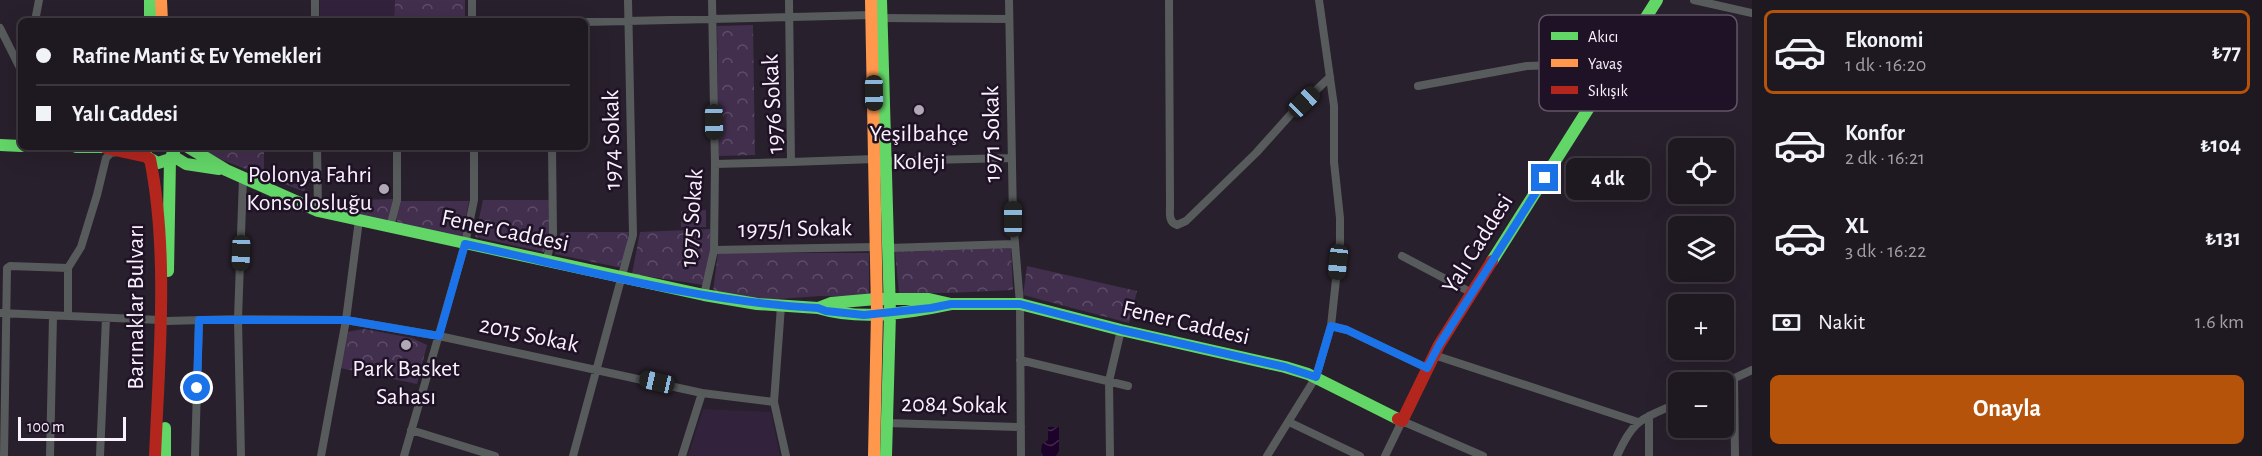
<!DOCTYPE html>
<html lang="tr">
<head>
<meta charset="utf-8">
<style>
  :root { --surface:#1e1821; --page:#26212a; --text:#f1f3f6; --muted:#a1a0a5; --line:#3c373f; --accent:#b45309 }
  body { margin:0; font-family:"Alegreya Sans",sans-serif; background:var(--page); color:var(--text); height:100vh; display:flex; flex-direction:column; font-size:22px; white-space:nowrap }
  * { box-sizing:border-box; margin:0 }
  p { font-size:20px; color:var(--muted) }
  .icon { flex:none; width:33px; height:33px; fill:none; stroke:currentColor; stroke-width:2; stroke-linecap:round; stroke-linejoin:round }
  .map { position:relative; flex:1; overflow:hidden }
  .sheet { display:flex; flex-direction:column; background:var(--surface); width:510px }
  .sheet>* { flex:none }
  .top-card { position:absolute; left:18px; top:18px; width:570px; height:132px; border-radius:9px; box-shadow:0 6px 24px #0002,0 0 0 2px var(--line); display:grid; align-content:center; height:132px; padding:0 18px; background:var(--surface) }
  .buttons { position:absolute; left:1668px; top:138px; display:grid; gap:12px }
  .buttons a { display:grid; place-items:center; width:66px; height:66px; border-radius:9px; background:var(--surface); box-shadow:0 6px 24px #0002,0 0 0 2px var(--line); font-size:30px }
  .scale { position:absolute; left:18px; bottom:15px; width:108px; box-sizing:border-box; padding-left:6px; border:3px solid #f9f2fd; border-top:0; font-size:16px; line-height:21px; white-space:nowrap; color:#f9f2fd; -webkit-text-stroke:4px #201226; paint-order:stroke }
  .end { position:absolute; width:27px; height:27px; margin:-14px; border:8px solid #1a73e8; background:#fff; box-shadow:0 0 0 3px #fff }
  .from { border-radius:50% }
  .bubble { position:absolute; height:42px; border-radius:9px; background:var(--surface); box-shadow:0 6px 24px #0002,0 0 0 2px var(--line); font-size:20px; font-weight:700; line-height:42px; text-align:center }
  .car { position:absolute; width:18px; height:36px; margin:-18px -9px; border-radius:8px; box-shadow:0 0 4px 2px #0007; background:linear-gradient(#222 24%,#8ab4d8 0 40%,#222 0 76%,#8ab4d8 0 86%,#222 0) }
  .top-card b { display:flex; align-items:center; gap:21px; height:57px; font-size:22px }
  .top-card b+b { border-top:2px solid var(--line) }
  .top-card i { width:15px; height:15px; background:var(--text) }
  ul { padding:10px 0 0; list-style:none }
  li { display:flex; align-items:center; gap:18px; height:84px; margin:0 12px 9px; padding:0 6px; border:3px solid transparent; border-radius:9px }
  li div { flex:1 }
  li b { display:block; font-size:22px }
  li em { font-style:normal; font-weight:700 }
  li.selected { border-color:var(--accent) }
  li>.icon { width:54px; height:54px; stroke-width:1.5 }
  .pay { display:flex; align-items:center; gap:15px; height:66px; padding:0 18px; font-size:22px }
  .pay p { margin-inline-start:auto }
  .action { display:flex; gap:12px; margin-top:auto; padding:12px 18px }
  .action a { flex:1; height:69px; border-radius:9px; background:var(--accent); color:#fff; font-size:24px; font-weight:700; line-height:69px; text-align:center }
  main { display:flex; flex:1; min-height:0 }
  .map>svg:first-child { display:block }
  .built { fill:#32223b }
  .green { fill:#422e4d }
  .forest { fill:url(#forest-crowns) }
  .water { fill:url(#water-waves) }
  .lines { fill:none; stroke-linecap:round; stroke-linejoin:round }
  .street { stroke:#585b5c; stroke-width:8 }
  .fast { stroke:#63d668; stroke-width:12 }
  .slow { stroke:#ff974d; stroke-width:12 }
  .jam { stroke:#b3261e; stroke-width:12 }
  .route { stroke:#1a73e8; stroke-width:8 }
  .poi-dot { fill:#b0a8b4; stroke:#201226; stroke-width:2 }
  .labels { text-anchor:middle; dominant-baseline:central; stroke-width:5; stroke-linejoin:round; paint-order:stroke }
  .street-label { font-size:24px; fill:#f9f2fd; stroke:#201226 }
  .poi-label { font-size:24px; fill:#f9f2fd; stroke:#201226 }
  .key { fill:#201226; stroke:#615566; stroke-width:1.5 }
  .key-label { font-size:16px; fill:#f9f2fd }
</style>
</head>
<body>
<main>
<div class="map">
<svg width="1752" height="456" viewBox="0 0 1752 456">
  <defs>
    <pattern id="forest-crowns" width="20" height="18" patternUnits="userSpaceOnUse" patternTransform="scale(1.5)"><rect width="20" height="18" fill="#422e4d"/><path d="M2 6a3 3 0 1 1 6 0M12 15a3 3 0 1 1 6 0" fill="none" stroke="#5e4d68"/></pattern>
    <pattern id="water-waves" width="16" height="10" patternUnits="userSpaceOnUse" patternTransform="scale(1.5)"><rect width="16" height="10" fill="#1d032a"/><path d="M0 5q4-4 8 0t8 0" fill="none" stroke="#3f284a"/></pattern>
  </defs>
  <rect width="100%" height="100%" fill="#28202c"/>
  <path class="built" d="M 320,0 L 395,0 L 394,21 L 320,21 Z
    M 703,409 L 771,412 L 780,456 L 688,456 Z"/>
  <path class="green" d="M 706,210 L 706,227 L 681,227 L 681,211 Z"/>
  <path class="forest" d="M 395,0 L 465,0 L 465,21 L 394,21 Z
    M 753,25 L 755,155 L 719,156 L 717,26 Z
    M 197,147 L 264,147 L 264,173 L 304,172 L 305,192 L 222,160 Z
    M 393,199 L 388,221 L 326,208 L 326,201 Z
    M 483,200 L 550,200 L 550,234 L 544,252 L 475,237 Z
    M 400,201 L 469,201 L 462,238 L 398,223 L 396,218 Z
    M 710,229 L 710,250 L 703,285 L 632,274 L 640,232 Z
    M 561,232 L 629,232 L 622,268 L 555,254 Z
    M 1011,248 L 1013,290 L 948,293 L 899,293 L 895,251 Z
    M 718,253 L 869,253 L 869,293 L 867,297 L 821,296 L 763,300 L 713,291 Z
    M 1027,266 L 1137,291 L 1129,323 L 1023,295 Z
    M 364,329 L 412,338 L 427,345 L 417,384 L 340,368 L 346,332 Z"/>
  <path class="water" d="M 1048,427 L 1059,427 L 1059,451 L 1056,456 L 1043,456 L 1041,451 L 1042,444 L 1048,440 Z"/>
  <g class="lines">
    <path class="street" d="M 315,0 L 315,21
      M 472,0 L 472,21
      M 789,0 L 791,162 L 875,159
      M 1009,0 L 1013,219 L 1020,304 L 1021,456
      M 1169,0 L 1170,205 C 1170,213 1168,222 1177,225 L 1186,221 L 1256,153 L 1291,114 L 1330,77
      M 1694,0 L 1752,13
      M 882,18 L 1009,19
      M 35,21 L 39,0
      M 585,22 L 872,15
      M 0,28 L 21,70
      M 1633,38 L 1661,46 L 1715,56
      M 1418,86 L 1527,66 L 1618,63
      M 317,147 L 318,211
      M 886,161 L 1012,158
      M 715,164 L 791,162
      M 390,227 L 397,200 L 397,147
      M 888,248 L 1014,244
      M 714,250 L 876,247
      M 1402,256 L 1472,293
      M 546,262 L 553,234 L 552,147
      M 704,295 L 714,250 L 715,164 L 712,0
      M 781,306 L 774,402 L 786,456
      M 0,313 L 160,320
      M 68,316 L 68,268 L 81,247 L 97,195 L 106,158 L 111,153 L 117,152
      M 167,321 L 238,319 L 346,320 L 439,336 L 702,393 L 774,402
      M 1331,326 L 1347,330 L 1427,368
      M 1434,355 L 1638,422
      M 1020,360 L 1128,386
      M 1734,378 L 1735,456
      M 1724,383 L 1752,370
      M 1649,416 L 1649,456
      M 1289,422 L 1360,456
      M 887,423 L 1021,427
      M 411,430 L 495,456
      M 4,456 L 7,268 L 10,266 L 68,268
      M 50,456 L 53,316
      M 100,456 L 106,318
      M 195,456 L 199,320
      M 241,456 L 238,319 L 243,178
      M 321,456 L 346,320 L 359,220
      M 404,456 L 465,244 L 474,200 L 474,147
      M 573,456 L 633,235 L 628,0
      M 682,456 L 702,393
      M 1110,456 L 1109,381 L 1121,330
      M 1267,456 L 1316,377 L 1331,326 L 1340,242 L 1340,218 L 1334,162 L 1334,106 L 1319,0
      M 1385,456 L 1402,421 L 1483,456
      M 1617,456 C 1634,418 1642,419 1678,403"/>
    <path class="fast" d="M 150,0 L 150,21
      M 881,0 L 890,313 L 886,456
      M 0,145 L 21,146
      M 76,147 L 109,147
      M 143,147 L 147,157 L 158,163 L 170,159 L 176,147
      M 188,147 L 226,170 L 318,211 L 704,295 L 757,304 L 818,308
      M 173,156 L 186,164 L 219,169
      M 1492,261 L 1657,0
      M 168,271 L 170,159
      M 876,299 L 929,299 L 951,304 C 907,313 861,321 818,308 L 831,303 Z
      M 951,304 L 1020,304 L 1121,330 L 1285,367 L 1308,374 L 1398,419
      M 165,428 L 165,456"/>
    <path class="slow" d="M 161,0 L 162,21
      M 871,0 L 877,313 L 874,456"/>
    <path class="jam" d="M 106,148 L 147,157
      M 150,159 C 169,251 159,362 155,456
      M 1398,419 L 1402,421 L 1439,345 L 1492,261"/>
  </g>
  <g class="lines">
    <path class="route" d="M 197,388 L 199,320 L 346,320 L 439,336 L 465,244 C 582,269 699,302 818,308 L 826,311 L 864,315 L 931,308 L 951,304 L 1020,304 L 1121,330 L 1285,367 L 1316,377 L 1331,326 L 1347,330 L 1427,368 L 1439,345 L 1545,178"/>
  </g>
  <g class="poi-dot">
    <circle cx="919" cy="110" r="6"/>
    <circle cx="384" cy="189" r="6"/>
    <circle cx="406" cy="345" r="6"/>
  </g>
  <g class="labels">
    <g class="street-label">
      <text transform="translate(773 104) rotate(-93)">1976 Sokak</text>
      <text transform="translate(992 134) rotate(-91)">1971 Sokak</text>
      <text transform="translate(612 140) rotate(-91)">1974 Sokak</text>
      <text transform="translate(692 218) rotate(-86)">1975 Sokak</text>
      <text transform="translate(795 229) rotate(-1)">1975/1 Sokak</text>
      <text transform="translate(505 231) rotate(12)">Fener Caddesi</text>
      <text transform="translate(1478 244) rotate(-58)">Yalı Caddesi</text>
      <text transform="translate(136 307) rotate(-90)">Barınaklar Bulvarı</text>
      <text transform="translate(1186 323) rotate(13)">Fener Caddesi</text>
      <text transform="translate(529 335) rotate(12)">2015 Sokak</text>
      <text transform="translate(954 405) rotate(1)">2084 Sokak</text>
    </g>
    <g class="poi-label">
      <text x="919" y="134">Yeşilbahçe<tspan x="919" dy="28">Koleji</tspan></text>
      <text x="372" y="175" text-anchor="end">Polonya Fahri<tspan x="372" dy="28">Konsolosluğu</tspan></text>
      <text x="406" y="369">Park Basket<tspan x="406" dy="28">Sahası</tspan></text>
    </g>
  </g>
  <rect x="1539" y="15" width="198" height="96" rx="9" class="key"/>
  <rect x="1551" y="32" width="27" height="8" fill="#63d668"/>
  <rect x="1551" y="59" width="27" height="8" fill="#ff974d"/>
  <rect x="1551" y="86" width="27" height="8" fill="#b3261e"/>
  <g class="key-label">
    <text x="1588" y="42">Akıcı</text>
    <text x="1588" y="69">Yavaş</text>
    <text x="1588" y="96">Sıkışık</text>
  </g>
</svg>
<div class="buttons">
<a><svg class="icon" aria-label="locate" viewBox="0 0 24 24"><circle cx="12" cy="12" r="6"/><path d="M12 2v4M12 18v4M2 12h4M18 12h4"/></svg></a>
<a><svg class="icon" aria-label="layers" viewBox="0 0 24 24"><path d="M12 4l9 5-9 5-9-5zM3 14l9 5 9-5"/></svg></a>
<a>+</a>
<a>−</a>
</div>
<div class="scale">100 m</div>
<i class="end from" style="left:197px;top:388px"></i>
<i class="end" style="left:1545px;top:178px"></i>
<div class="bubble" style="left:1566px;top:158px;width:84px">4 dk</div>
<i class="car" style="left:874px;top:93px;rotate:179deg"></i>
<i class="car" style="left:1304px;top:102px;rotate:46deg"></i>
<i class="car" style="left:714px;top:122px;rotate:179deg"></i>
<i class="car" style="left:1013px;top:219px;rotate:0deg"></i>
<i class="car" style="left:241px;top:253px;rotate:182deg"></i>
<i class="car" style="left:1338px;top:262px;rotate:186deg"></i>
<i class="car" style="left:657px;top:382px;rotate:283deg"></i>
<div class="top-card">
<b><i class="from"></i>Rafine Manti &amp; Ev Yemekleri</b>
<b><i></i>Yalı Caddesi</b>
</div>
</div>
<section class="sheet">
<ul>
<li class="selected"><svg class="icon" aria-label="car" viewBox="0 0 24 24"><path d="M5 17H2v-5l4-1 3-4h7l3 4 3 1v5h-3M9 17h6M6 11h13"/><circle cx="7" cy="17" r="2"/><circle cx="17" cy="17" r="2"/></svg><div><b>Ekonomi</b><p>1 dk · 16:20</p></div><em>₺77</em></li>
<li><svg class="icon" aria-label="car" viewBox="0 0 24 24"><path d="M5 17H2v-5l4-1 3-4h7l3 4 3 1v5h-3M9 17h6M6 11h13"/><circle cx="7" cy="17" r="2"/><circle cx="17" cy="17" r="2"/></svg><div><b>Konfor</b><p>2 dk · 16:21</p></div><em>₺104</em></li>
<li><svg class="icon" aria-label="car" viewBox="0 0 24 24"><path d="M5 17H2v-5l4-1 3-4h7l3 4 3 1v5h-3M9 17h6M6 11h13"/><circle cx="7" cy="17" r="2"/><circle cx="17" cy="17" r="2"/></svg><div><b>XL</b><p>3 dk · 16:22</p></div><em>₺131</em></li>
</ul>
<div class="pay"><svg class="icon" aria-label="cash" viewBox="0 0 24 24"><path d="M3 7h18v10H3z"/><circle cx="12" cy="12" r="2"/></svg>Nakit<p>1.6 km</p></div>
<div class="action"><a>Onayla</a></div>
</section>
</main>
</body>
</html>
